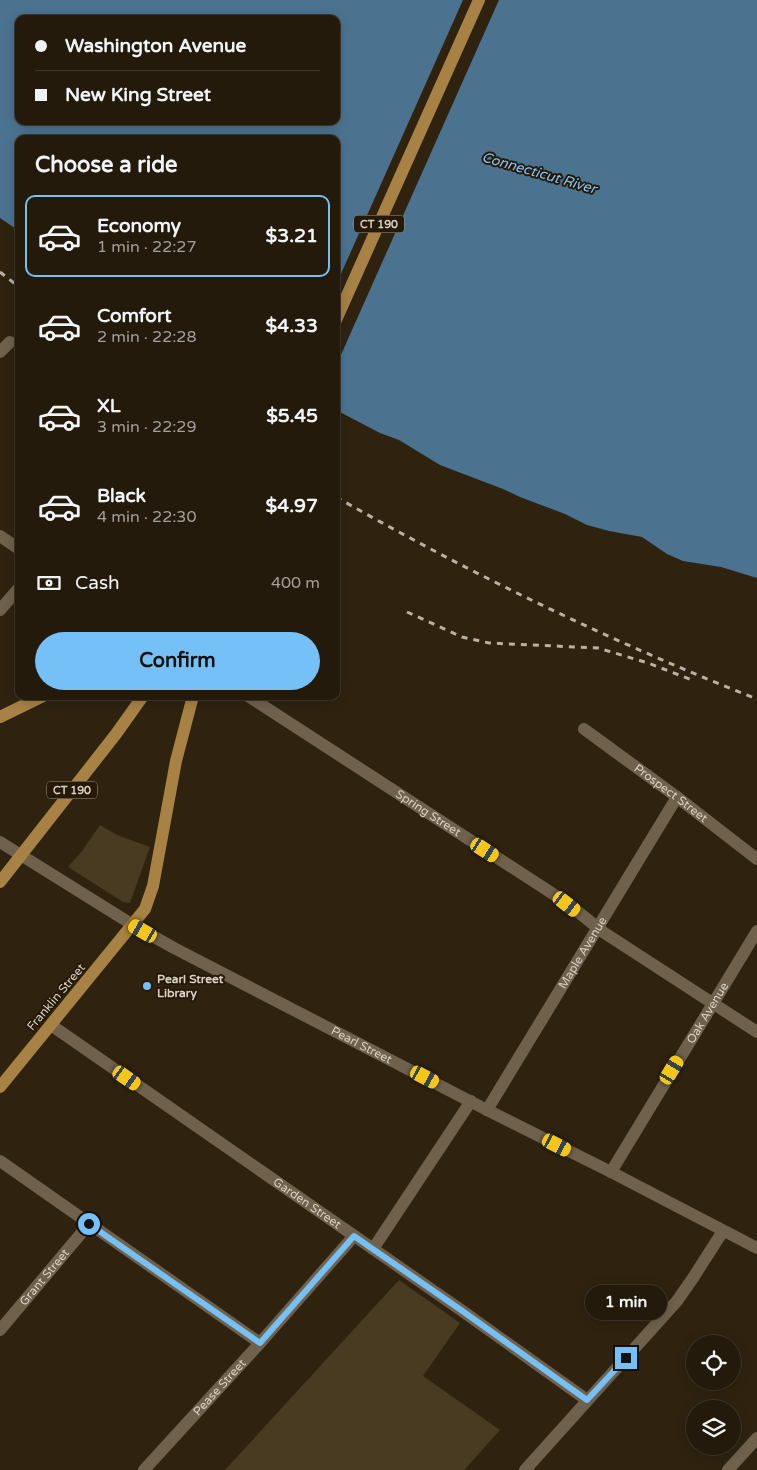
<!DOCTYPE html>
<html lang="en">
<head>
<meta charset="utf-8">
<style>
  :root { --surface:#231a0c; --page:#2f271a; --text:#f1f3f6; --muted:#a3a19d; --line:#40382d; --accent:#75c0f6 }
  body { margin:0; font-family:"Varela Round",sans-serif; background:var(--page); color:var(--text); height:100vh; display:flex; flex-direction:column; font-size:19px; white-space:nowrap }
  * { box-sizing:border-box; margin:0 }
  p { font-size:16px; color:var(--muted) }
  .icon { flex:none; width:28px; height:28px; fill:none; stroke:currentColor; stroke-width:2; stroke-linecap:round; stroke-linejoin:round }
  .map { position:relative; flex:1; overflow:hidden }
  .panel { position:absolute; left:15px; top:135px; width:325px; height:565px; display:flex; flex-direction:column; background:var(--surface); border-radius:10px; box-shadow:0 2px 12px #0003,0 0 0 1px var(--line) }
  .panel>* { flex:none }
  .guide { position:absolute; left:15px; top:15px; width:325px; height:110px; border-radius:10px; box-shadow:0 2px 12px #0003,0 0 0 1px var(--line); display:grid; align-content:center; height:110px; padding:0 20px; background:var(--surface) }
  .tools { position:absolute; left:686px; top:1335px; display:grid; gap:10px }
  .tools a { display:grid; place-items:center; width:55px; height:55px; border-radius:50%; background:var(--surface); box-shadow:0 2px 12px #0003,0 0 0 1px var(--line); font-size:25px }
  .end { position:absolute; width:22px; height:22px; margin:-11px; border:6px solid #75c0f6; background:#111; box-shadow:0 0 0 2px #111 }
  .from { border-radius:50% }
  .bubble { position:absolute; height:35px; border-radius:18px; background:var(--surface); box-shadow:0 2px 12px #0003,0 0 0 1px var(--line); font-size:16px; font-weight:700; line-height:35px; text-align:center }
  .car { position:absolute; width:15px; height:30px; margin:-15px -8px; border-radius:6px; box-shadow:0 0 4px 1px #0007; background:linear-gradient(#f5c518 24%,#345 0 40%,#f5c518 0 76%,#345 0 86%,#f5c518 0) }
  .guide b { display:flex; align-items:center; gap:18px; height:48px; font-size:19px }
  .guide b+b { border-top:1px solid var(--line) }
  .guide i { width:12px; height:12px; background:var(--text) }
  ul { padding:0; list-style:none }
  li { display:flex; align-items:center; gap:15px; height:82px; margin:0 10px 8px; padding:0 10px; border:2px solid transparent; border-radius:10px }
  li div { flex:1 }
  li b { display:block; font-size:19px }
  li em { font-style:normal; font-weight:700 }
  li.selected { border-color:var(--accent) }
  li>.icon { width:45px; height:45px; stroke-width:1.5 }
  h2 { padding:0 20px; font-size:22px; line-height:60px }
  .pay { display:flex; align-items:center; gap:12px; height:55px; padding:0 20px; font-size:19px }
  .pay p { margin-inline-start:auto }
  .cta { display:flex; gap:10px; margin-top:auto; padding:10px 20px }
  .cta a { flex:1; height:58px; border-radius:30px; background:var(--accent); color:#111; font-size:20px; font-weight:700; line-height:58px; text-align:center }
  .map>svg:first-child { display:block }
  .green { fill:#493a22 }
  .water { fill:#4b7390; fill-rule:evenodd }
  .pier { fill:#2f2310 }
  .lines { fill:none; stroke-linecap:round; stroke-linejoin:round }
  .minor { stroke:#6f614c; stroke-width:12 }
  .major { stroke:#a78244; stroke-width:12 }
  .rail { stroke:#b9b1a4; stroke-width:3; stroke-dasharray:6 6; stroke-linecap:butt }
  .route { stroke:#75c0f6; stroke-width:6 }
  .poi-dot { fill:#75c0f6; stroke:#261a07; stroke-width:2 }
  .labels { text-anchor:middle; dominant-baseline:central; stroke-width:4; stroke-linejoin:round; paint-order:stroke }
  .shield { fill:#261a07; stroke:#a39a8d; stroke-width:1 }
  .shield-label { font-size:11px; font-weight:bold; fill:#d9d1c6 }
  .street-label { font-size:12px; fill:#d9d1c6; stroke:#261a07 }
  .poi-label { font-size:12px; font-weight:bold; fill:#d9d1c6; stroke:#261a07; text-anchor:start }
  .water-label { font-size:14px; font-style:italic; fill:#88c7f7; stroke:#261a07 }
</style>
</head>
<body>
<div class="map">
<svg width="757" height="1470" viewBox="0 0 757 1470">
  <rect width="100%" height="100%" fill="#2f2310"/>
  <path class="green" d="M 100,825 L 117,835 L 150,847 L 130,903 L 123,902 L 68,867 L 82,851 Z
    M 399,1280 L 460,1323 L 423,1376 L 500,1430 L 465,1469 L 466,1470 L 225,1470 Z"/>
  <path class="water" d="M 0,0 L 757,0 L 757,578 L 721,567 L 683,561 L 667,554 L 642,537 L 609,531 L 587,525 L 565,514 L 520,497 L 503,489 L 440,465 L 399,440 L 380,433 L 336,410 L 336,139 L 19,139 L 19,231 L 0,218 ZM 19,19 L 336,19 L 336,121 L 19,121 Z"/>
  <path class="pier" d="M 463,0 L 499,0 L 336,366 L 336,285 Z"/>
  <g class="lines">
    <g class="minor">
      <path d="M 0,352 L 10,342"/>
      <path d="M 0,536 L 19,549"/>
      <path d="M 0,610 L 19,588"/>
      <path id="s1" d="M 248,696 L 567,903 L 603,932 L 757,1032"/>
      <path id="s2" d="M 584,729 L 677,797 L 757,859"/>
      <path id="s3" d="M 0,842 L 133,925 L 174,948 L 487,1110 L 611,1172 L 757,1248"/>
      <path id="s4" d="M 51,1025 L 461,1310 L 587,1400"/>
      <path id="s5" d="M 487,1110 L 677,797"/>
      <path d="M 0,1161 L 260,1343"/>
      <path id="s6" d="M 611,1172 L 757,931"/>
      <path d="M 373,1249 L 471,1101"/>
      <path id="s7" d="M 0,1330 L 89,1224"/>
      <path id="s8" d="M 144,1470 L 260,1343 L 354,1236"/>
      <path d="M 525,1470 L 677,1301 L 693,1278 L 723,1231"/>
      <path d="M 728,1470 L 757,1438"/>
    </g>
    <path class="major" d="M 336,320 L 479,0
      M 0,717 L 43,696
      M 0,882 L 116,734 L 143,696
      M 0,1087 L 145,909 L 153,886 L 176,761 L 193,696"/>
    <path class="rail" d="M 0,272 L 19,287
      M 336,497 C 471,574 612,642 757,699
      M 407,612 L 462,637 L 489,643 L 598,648 L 648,663 L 692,680"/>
  </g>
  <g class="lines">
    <path class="route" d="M 89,1224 L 260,1343 L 354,1236 L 461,1310 L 587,1400 L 626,1358"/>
  </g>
  <circle class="poi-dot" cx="147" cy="986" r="5"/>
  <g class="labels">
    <g class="shield">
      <rect x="354" y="215.5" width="50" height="17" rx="4"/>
      <rect x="47" y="781.5" width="50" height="17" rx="4"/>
    </g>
    <g class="shield-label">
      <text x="379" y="224">CT 190</text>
      <text x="72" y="790">CT 190</text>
    </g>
    <g class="street-label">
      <text stroke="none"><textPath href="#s2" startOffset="108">Prospect Street</textPath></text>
      <text stroke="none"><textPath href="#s1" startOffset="215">Spring Street</textPath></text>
      <text stroke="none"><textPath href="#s5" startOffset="184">Maple Avenue</textPath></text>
      <text transform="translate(56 997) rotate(-50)">Franklin Street</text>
      <text stroke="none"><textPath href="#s6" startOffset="186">Oak Avenue</textPath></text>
      <text stroke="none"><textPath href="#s3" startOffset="415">Pearl Street</textPath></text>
      <text stroke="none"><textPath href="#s4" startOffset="312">Garden Street</textPath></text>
      <text stroke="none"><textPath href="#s7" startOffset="69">Grant Street</textPath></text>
      <text stroke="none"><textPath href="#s8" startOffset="112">Pease Street</textPath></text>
    </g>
    <g class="poi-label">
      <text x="157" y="979">Pearl Street<tspan x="157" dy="14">Library</tspan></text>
    </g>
    <g class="water-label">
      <text transform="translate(539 173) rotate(16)">Connecticut River</text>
    </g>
  </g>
</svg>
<div class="tools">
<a><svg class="icon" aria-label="locate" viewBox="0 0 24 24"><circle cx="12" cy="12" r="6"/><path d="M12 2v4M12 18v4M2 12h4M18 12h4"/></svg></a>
<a><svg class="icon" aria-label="layers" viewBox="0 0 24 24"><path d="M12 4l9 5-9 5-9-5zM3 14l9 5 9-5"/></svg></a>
</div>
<i class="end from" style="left:89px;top:1224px"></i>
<i class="end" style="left:626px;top:1358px"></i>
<div class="bubble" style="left:585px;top:1285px;width:82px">1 min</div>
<i class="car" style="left:485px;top:850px;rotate:123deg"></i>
<i class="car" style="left:567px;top:904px;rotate:128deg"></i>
<i class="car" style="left:143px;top:931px;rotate:300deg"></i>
<i class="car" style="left:672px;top:1070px;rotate:31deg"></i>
<i class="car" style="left:425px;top:1077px;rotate:118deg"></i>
<i class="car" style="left:127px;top:1078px;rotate:125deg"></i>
<i class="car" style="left:557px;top:1145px;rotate:117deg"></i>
<div class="guide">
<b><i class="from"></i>Washington Avenue</b>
<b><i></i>New King Street</b>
</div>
<section class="panel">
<h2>Choose a ride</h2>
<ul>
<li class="selected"><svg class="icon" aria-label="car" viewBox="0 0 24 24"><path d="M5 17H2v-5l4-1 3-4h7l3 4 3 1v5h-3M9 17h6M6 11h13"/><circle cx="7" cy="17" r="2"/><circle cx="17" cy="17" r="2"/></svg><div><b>Economy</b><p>1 min · 22:27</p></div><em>$3.21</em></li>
<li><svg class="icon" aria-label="car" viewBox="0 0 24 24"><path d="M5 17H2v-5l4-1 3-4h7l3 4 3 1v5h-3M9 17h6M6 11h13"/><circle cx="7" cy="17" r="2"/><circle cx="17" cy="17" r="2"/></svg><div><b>Comfort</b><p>2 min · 22:28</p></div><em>$4.33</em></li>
<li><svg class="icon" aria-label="car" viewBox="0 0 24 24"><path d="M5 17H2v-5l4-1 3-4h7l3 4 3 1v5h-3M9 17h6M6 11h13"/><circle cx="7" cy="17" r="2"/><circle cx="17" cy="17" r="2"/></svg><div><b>XL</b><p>3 min · 22:29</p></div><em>$5.45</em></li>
<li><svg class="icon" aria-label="car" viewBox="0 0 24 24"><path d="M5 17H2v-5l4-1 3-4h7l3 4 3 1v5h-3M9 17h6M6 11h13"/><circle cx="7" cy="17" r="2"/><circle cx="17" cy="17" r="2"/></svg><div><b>Black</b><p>4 min · 22:30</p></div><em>$4.97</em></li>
</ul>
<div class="pay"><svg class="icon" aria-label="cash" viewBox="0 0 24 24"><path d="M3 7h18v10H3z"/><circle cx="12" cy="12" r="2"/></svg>Cash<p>400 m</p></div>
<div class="cta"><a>Confirm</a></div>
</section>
</div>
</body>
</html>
